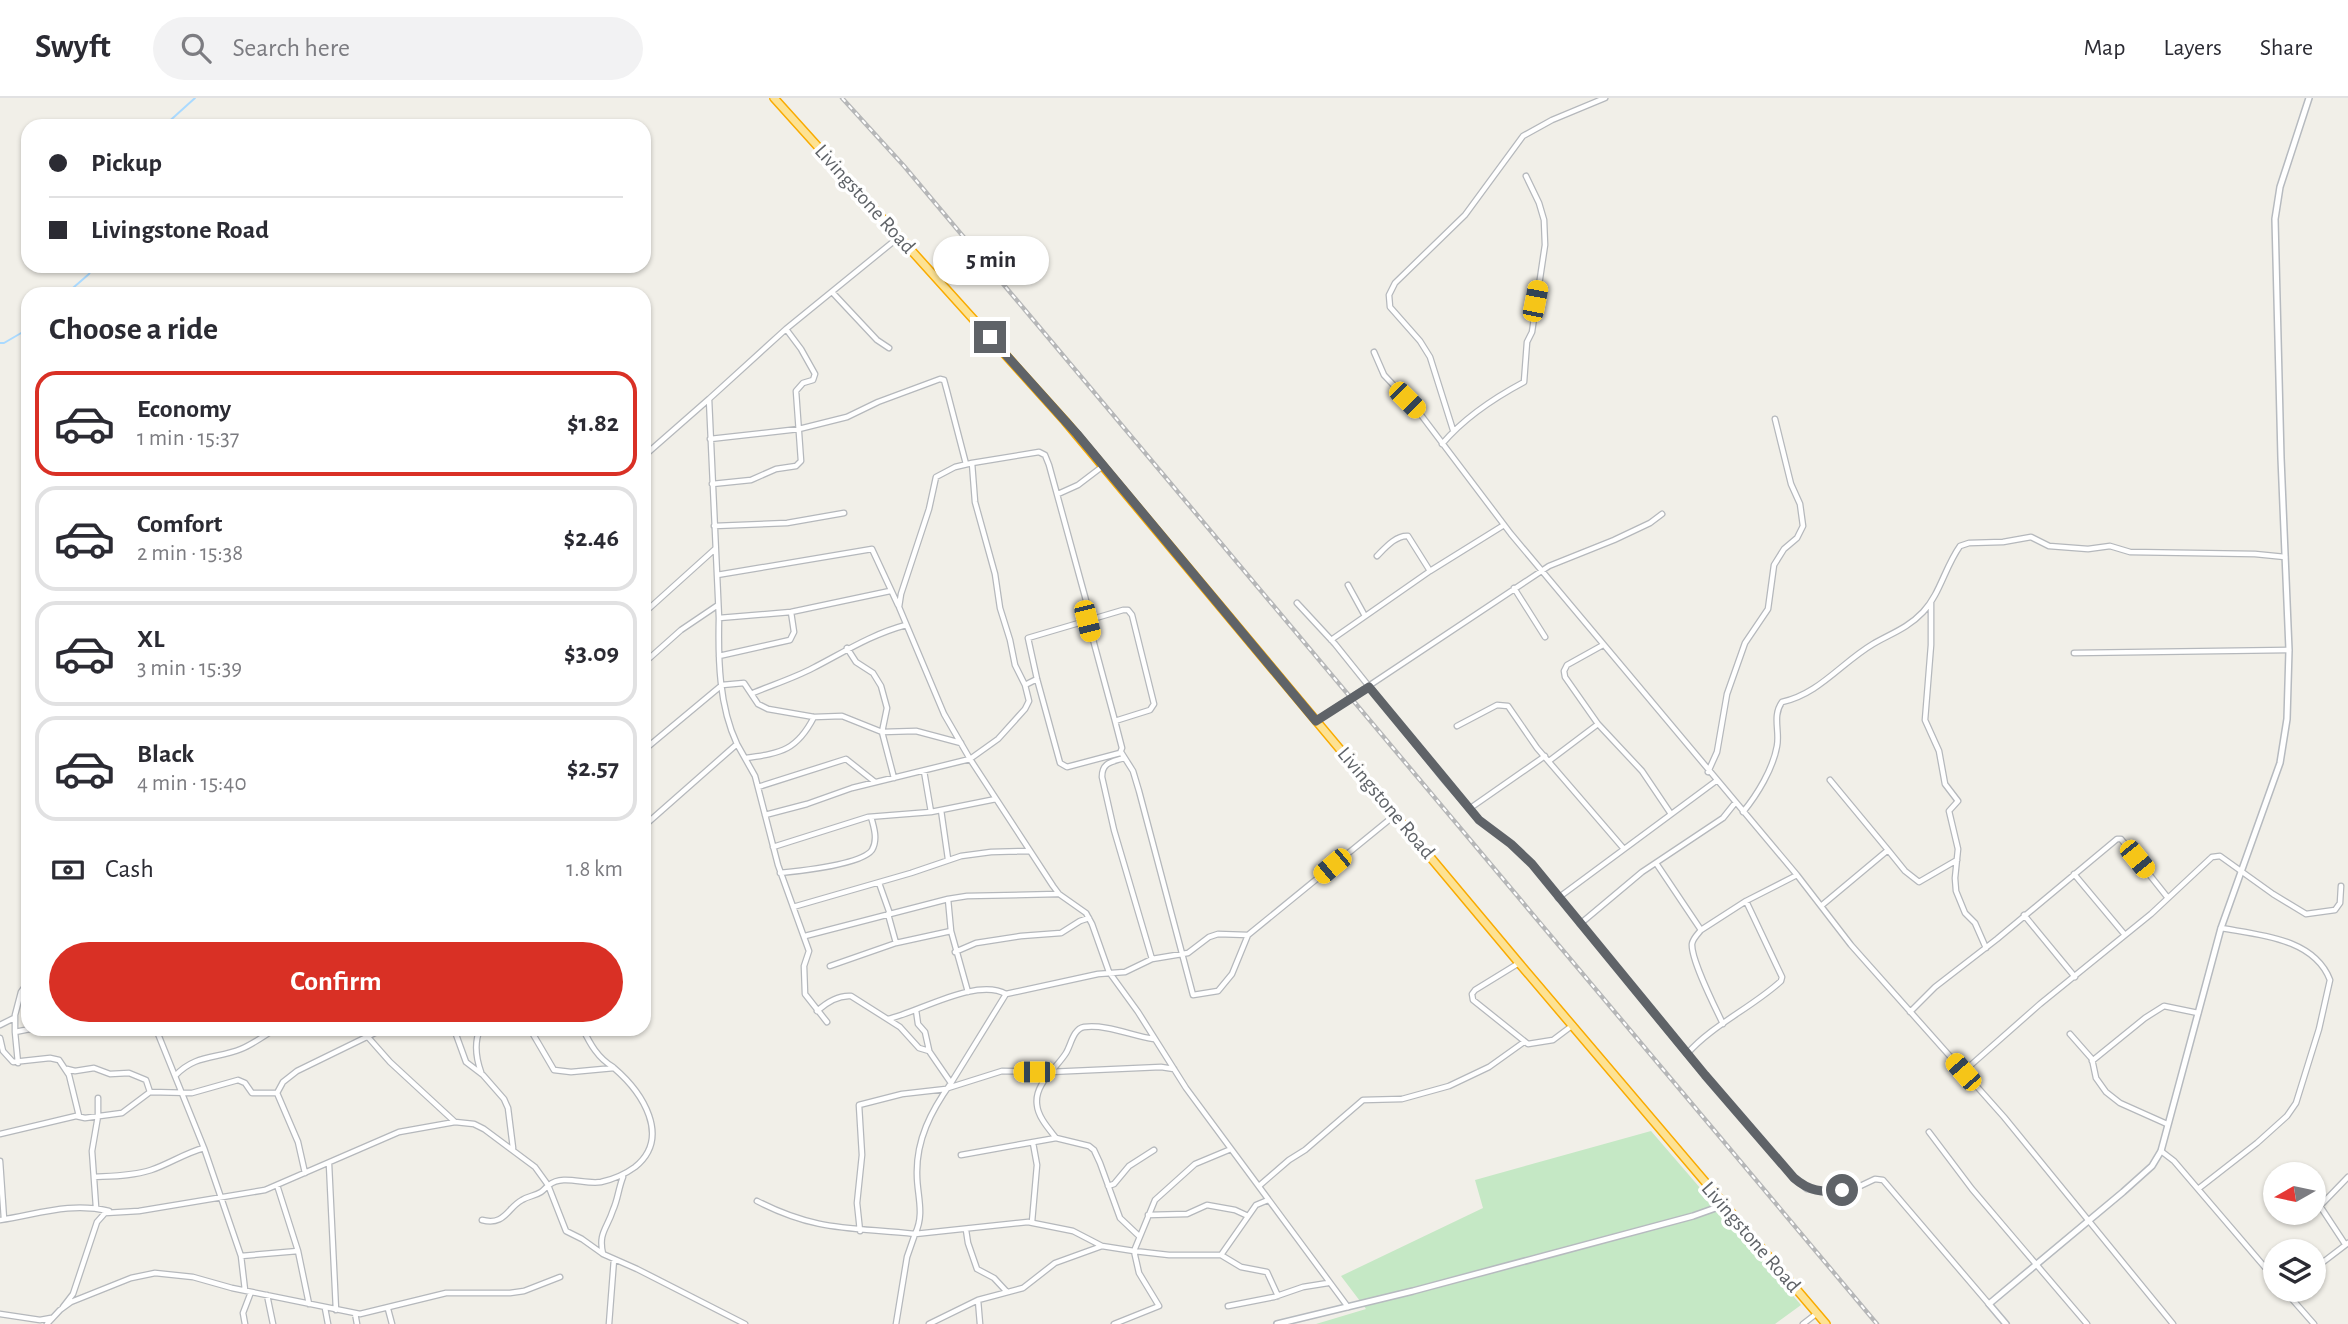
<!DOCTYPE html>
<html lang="en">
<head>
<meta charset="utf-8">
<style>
  :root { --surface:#fff; --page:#f2f2f3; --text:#2b2b33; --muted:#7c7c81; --line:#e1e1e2; --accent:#d93025 }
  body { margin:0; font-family:"Alegreya Sans",sans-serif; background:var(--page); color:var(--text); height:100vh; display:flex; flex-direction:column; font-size:26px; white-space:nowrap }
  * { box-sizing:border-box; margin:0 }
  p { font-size:23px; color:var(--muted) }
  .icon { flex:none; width:38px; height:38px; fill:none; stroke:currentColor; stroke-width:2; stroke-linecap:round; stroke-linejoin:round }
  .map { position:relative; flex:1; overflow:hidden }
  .side { position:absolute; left:21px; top:189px; width:630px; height:749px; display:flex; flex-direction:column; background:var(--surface); border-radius:21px; box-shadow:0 2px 5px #0004 }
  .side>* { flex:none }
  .top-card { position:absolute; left:21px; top:21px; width:630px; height:154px; border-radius:21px; box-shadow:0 2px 5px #0004; display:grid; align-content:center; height:154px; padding:0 28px; background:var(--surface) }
  .needle { width:46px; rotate:261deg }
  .buttons { position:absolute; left:2263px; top:1064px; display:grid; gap:14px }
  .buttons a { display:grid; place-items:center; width:63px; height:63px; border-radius:50%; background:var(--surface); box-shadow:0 2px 5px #0004; font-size:35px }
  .end { position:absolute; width:32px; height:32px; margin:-16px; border:9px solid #5f6368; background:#fff; box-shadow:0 0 0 4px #fff }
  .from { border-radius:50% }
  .bubble { position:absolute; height:49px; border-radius:24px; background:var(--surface); box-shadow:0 2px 5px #0004; font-size:23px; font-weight:600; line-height:49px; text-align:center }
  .car { position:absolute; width:21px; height:42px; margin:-21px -10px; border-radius:9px; box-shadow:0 0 5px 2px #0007; background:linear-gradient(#f5c518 24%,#345 0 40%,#f5c518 0 76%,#345 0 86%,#f5c518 0) }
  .top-card b { display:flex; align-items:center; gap:24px; height:66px; font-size:26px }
  .top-card b+b { border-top:2px solid var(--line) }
  .top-card i { width:18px; height:18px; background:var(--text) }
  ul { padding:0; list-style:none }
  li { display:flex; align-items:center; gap:21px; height:105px; margin:0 14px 10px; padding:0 14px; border:4px solid var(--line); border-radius:21px }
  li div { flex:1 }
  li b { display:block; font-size:26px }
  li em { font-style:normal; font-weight:600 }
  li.on { border-color:var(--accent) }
  li>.icon { width:63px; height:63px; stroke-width:1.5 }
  h2 { padding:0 28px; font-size:32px; line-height:84px }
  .pay { display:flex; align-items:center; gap:18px; height:77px; padding:0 28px; font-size:26px }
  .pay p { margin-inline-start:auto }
  .primary-button { display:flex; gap:14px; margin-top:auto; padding:14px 28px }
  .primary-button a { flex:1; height:80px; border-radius:42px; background:var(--accent); color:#fff; font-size:28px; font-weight:600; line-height:80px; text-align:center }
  header { display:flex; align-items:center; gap:42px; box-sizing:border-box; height:98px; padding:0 35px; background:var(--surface); border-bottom:2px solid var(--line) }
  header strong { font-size:33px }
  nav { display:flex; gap:38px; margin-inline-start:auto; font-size:24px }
  .search { width:490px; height:63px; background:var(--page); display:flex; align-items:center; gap:18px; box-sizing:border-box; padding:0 24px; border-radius:38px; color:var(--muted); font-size:26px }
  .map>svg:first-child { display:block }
  .green { fill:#c5e8c5 }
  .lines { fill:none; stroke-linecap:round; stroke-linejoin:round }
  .stream { stroke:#aadaff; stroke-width:2 }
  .street-casing { stroke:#b5b8bc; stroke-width:7 }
  .secondary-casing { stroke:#b6babf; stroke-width:8 }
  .highway-casing { stroke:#f9ab00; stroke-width:10 }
  .street { stroke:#fff; stroke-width:4.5 }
  .secondary { stroke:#fff; stroke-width:5 }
  .highway { stroke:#fde293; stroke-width:7 }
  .rail-casing { stroke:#b6b7b8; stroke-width:4.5 }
  .rail { stroke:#fff; stroke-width:2; stroke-dasharray:5; stroke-linecap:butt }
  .route { stroke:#5f6368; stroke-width:9 }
  .labels { text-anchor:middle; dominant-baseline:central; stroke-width:7; stroke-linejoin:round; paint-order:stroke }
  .street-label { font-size:21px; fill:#5f6368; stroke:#fff }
</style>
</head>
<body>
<header>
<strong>Swyft</strong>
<div class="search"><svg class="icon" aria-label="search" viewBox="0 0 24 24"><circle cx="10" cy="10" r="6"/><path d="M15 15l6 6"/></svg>Search here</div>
<nav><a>Map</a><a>Layers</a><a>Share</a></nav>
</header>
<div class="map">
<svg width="2348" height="1226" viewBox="0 0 2348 1226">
  <rect width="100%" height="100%" fill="#f1efe8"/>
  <path class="green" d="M 1651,1033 L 1801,1207 L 1775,1226 L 1316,1226 L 1366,1211 L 1341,1178 L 1483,1110 L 1475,1082 Z"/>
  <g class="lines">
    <path class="stream" d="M 164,28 L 195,0
      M 66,196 L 89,176 L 93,168
      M 0,245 L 4,245 L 28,231"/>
    <defs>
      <path id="street" d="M 832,194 L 877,242 L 889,250
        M 1374,254 L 1384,277 L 1418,313 L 1511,436 L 1797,777 L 1851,847 L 2004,1019 L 2173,1226
        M 1453,332 L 1430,259 L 1420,243 L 1390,209 L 1389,197 L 1395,185 L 1465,117 L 1523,38 L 1552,22 L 1605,0
        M 710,341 L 799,331 L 847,319 L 878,304 L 940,281 L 944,282 L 947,293 L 966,366
        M 1442,346 C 1464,320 1494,300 1524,284 L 1527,244 L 1532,234 L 1545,147 L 1544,122 L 1539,105 L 1526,78
        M 644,358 L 709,301
        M 972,365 L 955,369 L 936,379 L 929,411 L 901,496 L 899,509 L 944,616 L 970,661 L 1053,788 L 1059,796 L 1086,815 L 1092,826 L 1109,874 L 1138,914 L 1186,990 L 1348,1209
        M 712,386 L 751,382 L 776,371 L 796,368 L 801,363 L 796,293 L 803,285 L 813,282 L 815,276 L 801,251 L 786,231
        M 1058,396 L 1078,387 L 1103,368
        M 714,428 L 787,425 L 844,415
        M 1377,458 C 1385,450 1396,437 1408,438 L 1430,473
        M 717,477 L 872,451 L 898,507
        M 1348,487 L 1365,518
        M 1514,490 L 1545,539
        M 1931,504 L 1931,547 L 1925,622 L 1939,653 L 1945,686 L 1958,703 L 1949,713 L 1958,751 L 1955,780 L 1956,793 L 1965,815 L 1975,825 L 1986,850
        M 1297,505 L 1335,546 L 1445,683 L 1479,722 L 1511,746 L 1532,766 L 1687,956 L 1794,1080 L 1807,1091 L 1827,1094 L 1856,1090 L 1875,1081 L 1883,1082 L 1989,1206
        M 644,515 L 715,451
        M 719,520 L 791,514 L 890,493
        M 1331,542 L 1430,473 L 1504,427
        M 1603,547 L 1567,567 L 1564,573 L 1565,579 L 1598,626 L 1642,673 L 1671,716
        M 2074,555 L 2289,552
        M 719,558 L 790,542 L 794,534 L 791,514
        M 644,565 L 681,532 L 718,507
        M 1025,587 L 1015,567 L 1010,542 L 1000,510 L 995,476 L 975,404 L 972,365 L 1039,354 L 1045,357 L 1049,367 L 1087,506 L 1088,523 L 1115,623 L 1150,612 L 1154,606 L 1132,517 L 1128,512 L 1123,512 L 1028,540 L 1037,581 L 1060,665 L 1067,669 L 1120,655 L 1122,650 L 1115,623
        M 753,595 C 772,587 794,580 813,570 C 844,554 872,536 906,527
        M 1316,623 L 1549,468 L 1614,442 L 1650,425 L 1662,416
        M 1457,628 L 1497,607 L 1508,608 L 1537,650 L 1624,751
        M 737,646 C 719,608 718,561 719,520 L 709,301 L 786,231 L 899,139
        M 644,652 L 722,587 L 744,585 L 758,606 L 768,611 L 814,619 L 842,618 L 882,634 L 887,610 L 881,588 L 873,575 L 856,564 L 847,550
        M 1121,654 L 1133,673 L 1139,693 L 1193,897 L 1218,893 L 1232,876 L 1248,837 L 1395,717
        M 746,660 C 782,655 797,652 814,619
        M 1124,660 C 1112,664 1102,664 1102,679 L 1114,732 L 1152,861
        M 1549,663 L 1598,626
        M 924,673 L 931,714
        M 1708,674 L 1717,654 L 1727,596 L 1745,545 L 1768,511 L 1774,467 L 1784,451 L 1797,440 L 1803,428 L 1800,406 L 1791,386 L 1775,321
        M 894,680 L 882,634 L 916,633 L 961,645
        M 758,689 L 846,661 L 875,684
        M 1469,711 L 1545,658
        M 941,712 L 948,761
        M 1743,714 C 1757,697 1773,671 1777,648 C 1780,633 1772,618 1782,604 C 1819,596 1841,565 1873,546 C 1890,536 1908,530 1923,514 C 1940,496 1945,469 1960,448 L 1969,445 L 2003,444 L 2031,439 L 2049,448 L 2088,451 L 2110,448 L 2130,454 L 2255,456 L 2285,459
        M 765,717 L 807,706 L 852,690 L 970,661 L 998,641 L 1025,611 L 1029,603 L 1025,587 L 1037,581
        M 644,728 L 737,646 L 755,678 L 778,767 L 809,853 L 804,868 L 805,896 L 827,924
        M 773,749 L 868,719 L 931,714 L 996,701
        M 1888,752 L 1905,773 L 1919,784 L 1957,762
        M 1656,765 L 1701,832 L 1746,803 L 1797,777
        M 780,775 C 799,773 861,767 872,752 C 878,742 874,729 871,719
        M 2074,776 L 2125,837
        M 879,785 L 890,816
        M 1558,800 L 1716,683
        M 1821,808 L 1888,752 L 1830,682
        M 793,809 L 911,775 L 961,758 L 991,754 L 1030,753
        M 888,816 L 896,845
        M 2024,817 L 2075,879
        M 1580,826 L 1642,774 L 1723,720 L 1735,705
        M 1701,832 C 1698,836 1693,840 1692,846 C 1691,862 1715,909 1723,926
        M 951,833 L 948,801 L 967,798 L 1058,796
        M 805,838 L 948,801
        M 955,854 L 976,845 L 1021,838 L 1061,835 L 1080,823 L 1089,820
        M 1519,865 L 1475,892 L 1472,896 L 1473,902 L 1528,946 L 1553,942 L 1573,927
        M 830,868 L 896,845 L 951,833 L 968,894
        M 916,912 L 918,926 L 925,934 L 929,952
        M 817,913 C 827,904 838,897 851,898 L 900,929 L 919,950 L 929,953 L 951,985 L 1006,896 L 1098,876 L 1125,874 L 1152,861 L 1188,855 L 1209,839 L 1218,836 L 1248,837
        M 1910,914 L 1935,889 L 1997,841 L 2117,741 L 2121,741 L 2168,800
        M 888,921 C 919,914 977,879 1006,896
        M 0,927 L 14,920
        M 454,931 L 466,964 L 483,977 L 504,1001 L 508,1010 L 513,1050
        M 480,931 C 474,945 476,960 481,974
        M 583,931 C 590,946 598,960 613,969
        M 15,934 L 15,917 L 21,894 L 28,884
        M 2070,936 L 2092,961 L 2096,980 L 2106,994 L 2120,1005 L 2167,1026
        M 367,938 L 390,964 L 455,1024
        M 0,940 L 3,953 L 13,964 L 50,960 L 59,962 L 69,977 L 79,1018
        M 1687,956 C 1712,927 1753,909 1781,883 L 1782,879 L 1746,803
        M 2092,963 L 2145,920 L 2164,908 L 2198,915
        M 18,965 L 15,934 L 30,931
        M 67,971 L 75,973 L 94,970 L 110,976 L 129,975 L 146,982 L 150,994 L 192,995 L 238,982 L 245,985 L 252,995 L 277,995 L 283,984 L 297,973 L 383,931
        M 1963,974 L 2040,906 L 2151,816 L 2212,759 L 2220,758 L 2273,796 L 2306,816 L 2335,812 L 2340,805 L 2341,788
        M 175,978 C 195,956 217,961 241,951 C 253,946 264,938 275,931
        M 948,990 L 1002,973 L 1049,974 L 1161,969 L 1174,971
        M 277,995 L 298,1044 L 305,1075
        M 1929,1034 L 1972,1091 L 2087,1226
        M 0,1036 L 76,1018 L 85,1020 L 122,1015 L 150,994
        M 1056,1040 C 1049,1031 1038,1019 1037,1007 C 1034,986 1056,971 1066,955 C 1071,947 1073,931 1084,929 C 1107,926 1132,938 1154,941
        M 204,1050 L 241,1158 L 298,1153 L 277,1087
        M 2161,1053 L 2174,1063 L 2275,1181
        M 961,1057 L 1056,1040 L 1089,1048 L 1094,1052 L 1100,1065 L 1120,1120 L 1139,1138
        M 0,1063 L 4,1121
        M 329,1066 L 336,1212
        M 94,1079 C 112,1078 133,1078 151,1072 C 169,1066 185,1055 204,1050 L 156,931
        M 1108,1088 L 1114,1086 L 1129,1068 L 1154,1052
        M 1259,1088 L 1289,1062 L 1305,1052 L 1363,1002 L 1402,1001 L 1449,988 L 1489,969 L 1524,944
        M 2198,1091 L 2257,1045 L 2287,1018 L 2296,1005 L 2319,931 L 2330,882 C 2314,840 2259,837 2221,830
        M 757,1103 C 817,1134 851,1129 915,1136 L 907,1159 L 896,1226
        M 96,1109 L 92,1053 L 98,1018 L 98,1000
        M 1148,1117 L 1187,1116 L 1207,1107 L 1235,1112 L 1248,1118
        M 0,1122 C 39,1116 70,1104 109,1113
        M 482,1122 C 505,1128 507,1110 522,1102 C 528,1098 535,1098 541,1094 C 544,1092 546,1089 549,1087 C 563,1076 585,1087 601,1084 C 615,1081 624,1077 635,1069 C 672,1039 642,994 614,970 L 571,974 L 554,972 L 530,931
        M 1032,1124 L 1037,1067 L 1033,1045
        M 966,1132 L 968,1145 L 977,1171 L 994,1180 L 1007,1194
        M 860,1133 L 857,1105 L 862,1057 L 859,1007 L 902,996 L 946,991
        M 2345,1146 L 2320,1108 L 2348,1079
        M 1102,1148 L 1134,1153 L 1155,1102 L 1195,1066 L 1231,1051
        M 298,1153 L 309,1206
        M 603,1156 C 598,1135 607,1131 613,1112 C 618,1101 618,1092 623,1079
        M 1221,1157 L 1241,1169 L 1267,1174 L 1278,1198
        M 241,1158 L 245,1192
        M 2314,1171 L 2348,1145
        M 2284,1192 L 2314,1226
        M 267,1197 L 273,1226
        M 978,1202 L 980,1226
        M 1228,1208 L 1274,1199 L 1303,1189 L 1328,1185
        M 63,1209 L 73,1196 L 97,1124 L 105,1115 L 139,1113 L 265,1092 L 399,1034 L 455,1024 L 474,1026 L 484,1031 L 535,1069 L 548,1087 L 566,1133 L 582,1141 L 603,1156 L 637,1171 L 745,1226
        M 325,1210 L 328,1226
        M 388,1211 L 392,1226
        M 355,1215 L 357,1226
        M 0,1216 L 40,1222 L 51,1220
        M 47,1226 L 60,1212 L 71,1204 L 131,1180 L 155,1175 L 193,1179 L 232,1190 L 360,1216 L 446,1195 L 510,1195 L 524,1193 L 560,1179
        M 245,1226 L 243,1215 L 251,1194
        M 609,1226 L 614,1161
        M 929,1226 L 978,1202 L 1023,1190 L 1055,1165 L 1102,1148 L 1073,1133 L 1028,1124 L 915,1136 C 925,1116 917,1097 917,1077 C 916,1042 931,1013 951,985
        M 1114,1226 L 1159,1208 L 1139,1175 L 1134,1153 L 1169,1157 L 1221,1157 L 1256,1107 L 1268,1102
        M 1803,1226 L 1816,1216"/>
      <path id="secondary" d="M 1277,1226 L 1413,1193 L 1693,1118 L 1724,1107
        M 2006,1226 L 1989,1206 L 2123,1094 L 2152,1068 L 2161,1053 L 2221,830 L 2280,665 L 2287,621 L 2289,552 L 2281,360 L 2275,121 L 2280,89 L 2309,0"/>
      <path id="highway" d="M 774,0 L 1065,323 L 1519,865 L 1826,1226"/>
    </defs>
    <use href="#street" class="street-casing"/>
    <use href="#secondary" class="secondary-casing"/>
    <use href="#highway" class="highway-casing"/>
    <use href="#street" class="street"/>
    <use href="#secondary" class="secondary"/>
    <use href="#highway" class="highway"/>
    <defs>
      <path id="rail" d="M 842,0 L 904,68 L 1877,1226"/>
    </defs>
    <use href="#rail" class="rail-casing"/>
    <use href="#rail" class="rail"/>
  </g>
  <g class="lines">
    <path class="route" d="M 990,239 L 1077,336 L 1316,623 L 1369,589 L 1479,722 L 1511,746 L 1532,766 L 1705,977 L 1794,1080 C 1809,1093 1822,1095 1842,1092"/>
  </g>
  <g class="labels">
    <g class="street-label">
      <text transform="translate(865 101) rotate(48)">Livingstone Road</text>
      <text transform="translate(1386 705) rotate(50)">Livingstone Road</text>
      <text transform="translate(1751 1139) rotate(49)">Livingstone Road</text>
    </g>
  </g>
</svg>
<div class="buttons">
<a><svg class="needle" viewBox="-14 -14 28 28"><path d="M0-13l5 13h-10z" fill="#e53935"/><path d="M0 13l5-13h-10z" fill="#7c7c81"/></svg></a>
<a><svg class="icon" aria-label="layers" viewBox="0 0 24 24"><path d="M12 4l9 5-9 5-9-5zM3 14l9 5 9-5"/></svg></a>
</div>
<i class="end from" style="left:1842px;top:1092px"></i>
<i class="end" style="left:990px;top:239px"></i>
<div class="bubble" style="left:933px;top:138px;width:116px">5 min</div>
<i class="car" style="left:1535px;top:203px;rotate:11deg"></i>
<i class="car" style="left:1407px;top:302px;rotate:135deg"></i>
<i class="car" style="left:1087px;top:523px;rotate:166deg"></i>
<i class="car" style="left:2137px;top:761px;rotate:141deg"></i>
<i class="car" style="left:1332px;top:768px;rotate:230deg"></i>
<i class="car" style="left:1034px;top:974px;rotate:270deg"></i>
<i class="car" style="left:1963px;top:974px;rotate:319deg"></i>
<div class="top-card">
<b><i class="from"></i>Pickup</b>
<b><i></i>Livingstone Road</b>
</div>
<section class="side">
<h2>Choose a ride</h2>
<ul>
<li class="on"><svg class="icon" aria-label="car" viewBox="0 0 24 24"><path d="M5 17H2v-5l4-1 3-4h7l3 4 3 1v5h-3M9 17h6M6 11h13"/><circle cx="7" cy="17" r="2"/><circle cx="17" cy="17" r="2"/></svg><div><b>Economy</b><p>1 min · 15:37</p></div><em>$1.82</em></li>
<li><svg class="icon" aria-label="car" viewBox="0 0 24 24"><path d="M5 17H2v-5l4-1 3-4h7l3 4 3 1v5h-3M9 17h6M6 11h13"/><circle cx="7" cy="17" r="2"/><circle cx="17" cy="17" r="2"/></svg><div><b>Comfort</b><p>2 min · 15:38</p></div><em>$2.46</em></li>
<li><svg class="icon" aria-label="car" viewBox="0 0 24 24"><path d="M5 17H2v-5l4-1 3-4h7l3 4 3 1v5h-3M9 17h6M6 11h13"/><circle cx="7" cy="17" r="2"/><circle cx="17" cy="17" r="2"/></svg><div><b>XL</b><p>3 min · 15:39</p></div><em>$3.09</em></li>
<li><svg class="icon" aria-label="car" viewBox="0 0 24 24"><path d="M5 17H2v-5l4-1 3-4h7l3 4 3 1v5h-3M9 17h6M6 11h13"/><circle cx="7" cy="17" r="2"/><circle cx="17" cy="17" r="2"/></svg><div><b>Black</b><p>4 min · 15:40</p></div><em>$2.57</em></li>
</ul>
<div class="pay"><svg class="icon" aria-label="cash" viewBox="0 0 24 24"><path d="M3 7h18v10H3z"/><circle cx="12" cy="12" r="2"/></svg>Cash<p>1.8 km</p></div>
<div class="primary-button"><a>Confirm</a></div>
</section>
</div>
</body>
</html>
